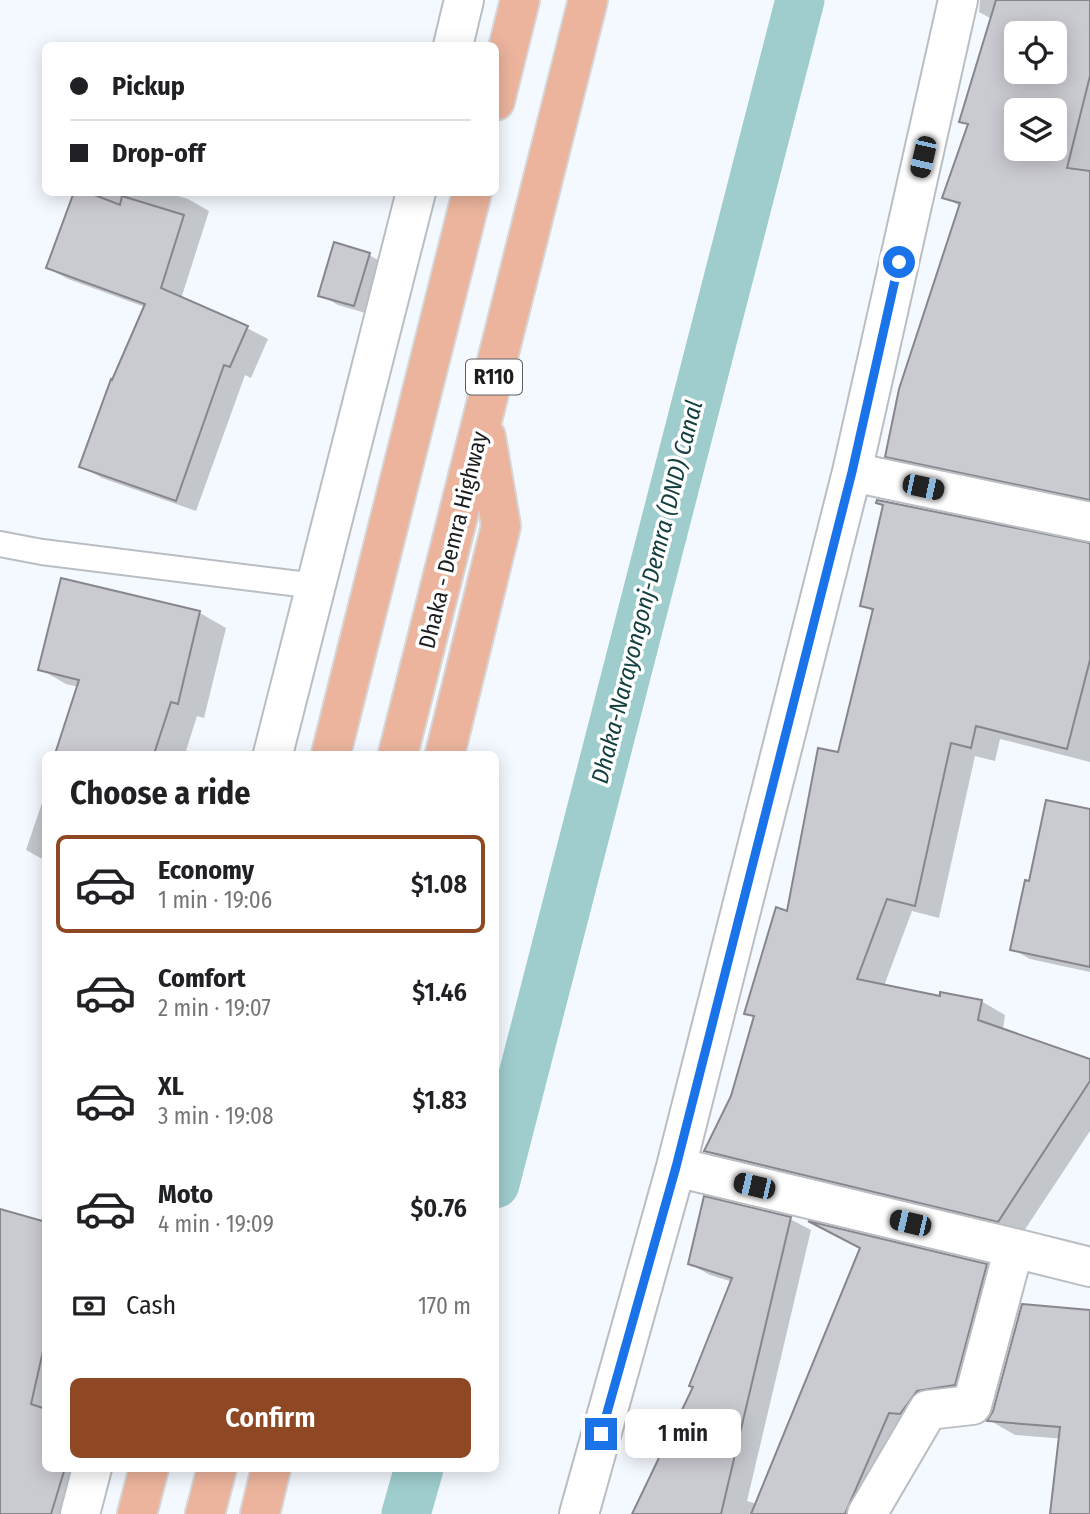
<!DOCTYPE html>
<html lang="en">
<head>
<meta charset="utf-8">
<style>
  :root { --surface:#fff; --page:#f2f2f2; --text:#202124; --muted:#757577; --line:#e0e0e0; --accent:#8f4824 }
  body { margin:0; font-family:"Fira Sans Condensed",sans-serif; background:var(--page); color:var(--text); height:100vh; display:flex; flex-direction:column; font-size:26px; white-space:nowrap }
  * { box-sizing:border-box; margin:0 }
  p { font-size:23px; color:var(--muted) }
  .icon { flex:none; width:38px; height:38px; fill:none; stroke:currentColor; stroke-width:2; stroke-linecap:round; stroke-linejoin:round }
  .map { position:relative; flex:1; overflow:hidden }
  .sheet { position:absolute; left:42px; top:751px; width:457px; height:721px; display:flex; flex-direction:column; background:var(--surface); border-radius:10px; box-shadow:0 4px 18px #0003 }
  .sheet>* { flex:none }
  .top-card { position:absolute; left:42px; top:42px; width:457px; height:154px; border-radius:10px; box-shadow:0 4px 18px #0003; display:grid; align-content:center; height:154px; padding:0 28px; background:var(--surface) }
  .tools { position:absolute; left:1004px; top:21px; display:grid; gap:14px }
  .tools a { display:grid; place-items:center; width:63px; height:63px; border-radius:10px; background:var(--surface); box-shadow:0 4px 18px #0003; font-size:35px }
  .end { position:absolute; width:32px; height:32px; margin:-16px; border:9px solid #1a73e8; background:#fff; box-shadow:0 0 0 4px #fff }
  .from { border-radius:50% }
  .bubble { position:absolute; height:49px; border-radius:10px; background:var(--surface); box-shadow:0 4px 18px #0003; font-size:23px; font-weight:600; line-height:49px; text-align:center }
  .car { position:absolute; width:21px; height:42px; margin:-21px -10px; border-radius:9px; box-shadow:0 0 5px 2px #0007; background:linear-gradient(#222 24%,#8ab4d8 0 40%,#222 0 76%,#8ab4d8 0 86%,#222 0) }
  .top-card b { display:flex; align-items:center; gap:24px; height:66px; font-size:26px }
  .top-card b+b { border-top:2px solid var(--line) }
  .top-card i { width:18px; height:18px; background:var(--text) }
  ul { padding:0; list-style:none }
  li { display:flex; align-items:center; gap:21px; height:98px; margin:0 14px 10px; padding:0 14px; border:4px solid transparent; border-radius:10px }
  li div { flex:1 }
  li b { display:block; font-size:26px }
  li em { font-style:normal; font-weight:600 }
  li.current { border-color:var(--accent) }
  li>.icon { width:63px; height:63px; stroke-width:1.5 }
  h2 { padding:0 28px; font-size:32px; line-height:84px }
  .pay { display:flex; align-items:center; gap:18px; height:77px; padding:0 28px; font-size:26px }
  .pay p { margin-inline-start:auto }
  .primary-button { display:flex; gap:14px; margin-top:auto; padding:14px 28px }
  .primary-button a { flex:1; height:80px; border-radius:10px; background:var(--accent); color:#fff; font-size:28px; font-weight:600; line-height:80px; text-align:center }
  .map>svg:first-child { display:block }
  .shadow { fill:#0003; fill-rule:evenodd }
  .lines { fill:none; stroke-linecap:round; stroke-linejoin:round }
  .canal { stroke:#9fcdce; stroke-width:49 }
  .building { fill:#cacad1; stroke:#86868c; stroke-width:2; fill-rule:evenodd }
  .service-casing { stroke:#b9bec3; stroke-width:28 }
  .minor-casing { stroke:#b9bec3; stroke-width:42 }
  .primary-casing { stroke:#d6d6d6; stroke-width:42 }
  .service { stroke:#fff; stroke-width:24 }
  .minor { stroke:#fff; stroke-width:38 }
  .primary { stroke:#ecb49d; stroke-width:38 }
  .route { stroke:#1a73e8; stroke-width:9 }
  .labels { text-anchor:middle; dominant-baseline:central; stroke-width:7; stroke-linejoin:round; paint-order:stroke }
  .shield { fill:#fff; stroke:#5f6062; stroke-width:2 }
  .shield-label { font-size:21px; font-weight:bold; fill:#1a1c1e }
  .street-label { font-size:23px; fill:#1a1c1e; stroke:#fff }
  .water-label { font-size:24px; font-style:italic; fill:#144041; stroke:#fff }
</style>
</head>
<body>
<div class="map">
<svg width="1090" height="1514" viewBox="0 0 1090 1514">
  <rect width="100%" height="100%" fill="#f4f9ff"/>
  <path class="shadow" d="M 980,0 L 1090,0 L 1090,507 L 911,470 L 887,456 L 960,206 L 944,197 L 970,126 L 961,121 L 992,19 L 979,12 ZM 1017,33 L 1055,33 L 1055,72 L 1017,72 ZM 1017,110 L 1055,110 L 1055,149 L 1017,149 Z
    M 76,192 L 176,192 L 175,195 L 188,199 L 209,211 L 181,299 L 247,328 L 268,339 L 251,378 L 245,375 L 196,511 L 102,478 L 81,466 L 145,307 L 68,279 L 48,268 Z
    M 369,255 L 387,265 L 372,315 L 338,305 L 320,295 Z
    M 878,502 L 1090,545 L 1090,762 L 1000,739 L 995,761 L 975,756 L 939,918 L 912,911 L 884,986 L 941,998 L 981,1001 L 1005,1015 L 1003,1030 L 1090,1061 L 1090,1131 L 1022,1234 L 730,1164 L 706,1150 L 733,1097 L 755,1018 L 746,1013 L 788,913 L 839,754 L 874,612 L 862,605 L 885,506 Z
    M 200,613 L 226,628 L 204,718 L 197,716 L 185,754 L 57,754 L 79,687 L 66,684 L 40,669 Z
    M 46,791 L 46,861 L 26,850 Z
    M 1090,811 L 1090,972 L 1030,959 L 1012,949 L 1030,883 Z
    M 0,1211 L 46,1224 L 46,1468 L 101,1468 L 87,1514 L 0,1514 Z
    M 790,1219 L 811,1230 L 747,1501 L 757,1504 L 986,1266 L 1007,1277 L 975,1396 L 937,1402 L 869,1514 L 634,1514 L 695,1388 L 733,1282 L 710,1275 L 690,1264 Z
    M 1090,1312 L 1090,1441 L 1015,1435 L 989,1420 Z"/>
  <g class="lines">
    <path class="canal" d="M 495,1184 L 800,0
      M 406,1514 L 419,1468"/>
  </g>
  <path class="building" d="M 996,0 L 1090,0 L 1090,76 L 1067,168 L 1090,171 L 1090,500 L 885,457 L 899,389 L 960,203 L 942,198 L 968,124 L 959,122 ZM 1017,33 L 1055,33 L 1055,72 L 1017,72 ZM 1017,110 L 1055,110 L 1055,149 L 1017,149 Z
    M 74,192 L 87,192 L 120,205 L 122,196 L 184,215 L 161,288 L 248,326 L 230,367 L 224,365 L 176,501 L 79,467 L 111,379 L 112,380 L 145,304 L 46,268 Z
    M 334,242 L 370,253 L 354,306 L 318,296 Z
    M 877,500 L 1090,543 L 1090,660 L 1067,749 L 976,726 L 971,748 L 951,743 L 915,906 L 887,899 L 857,979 L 940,996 L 940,992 L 982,1000 L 978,1020 L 1090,1059 L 1090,1081 L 998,1222 L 704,1151 L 731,1096 L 754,1016 L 744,1014 L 776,907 L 787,911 L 818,748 L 838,752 L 873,609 L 860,606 L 883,505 L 876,503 Z
    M 61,578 L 200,611 L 178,704 L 171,702 L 154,754 L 55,754 L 79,680 L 38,670 Z
    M 1046,800 L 1090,809 L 1090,967 L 1010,950 L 1025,880 L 1029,881 Z
    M 704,1196 L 791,1217 L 721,1514 L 632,1514 L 693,1387 L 689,1386 L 732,1278 L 688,1264 Z
    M 0,1209 L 46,1222 L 46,1338 L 31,1404 L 46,1409 L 46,1468 L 65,1468 L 51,1514 L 0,1514 Z
    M 808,1221 L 987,1264 L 955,1385 L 917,1391 L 900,1414 L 889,1413 L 845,1514 L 751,1514 L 860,1248 Z
    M 1022,1304 L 1090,1310 L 1090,1514 L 1050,1514 L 1060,1427 L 987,1421 L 993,1411 Z"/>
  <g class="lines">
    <defs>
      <path id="service" d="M 0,544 L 42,552 L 316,586"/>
      <path id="minor" d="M 453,46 L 464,0
        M 852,472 L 1090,522
        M 273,754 L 416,192
        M 676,1167 L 1014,1248 L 972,1405 L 928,1410 L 867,1514
        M 1014,1248 L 1090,1267
        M 80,1514 L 92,1468
        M 579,1514 L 676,1167 L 852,472 L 958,0"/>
      <path id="primary" d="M 495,101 L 520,0
        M 331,754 L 472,192
        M 398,754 L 588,0
        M 445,754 L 501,526 L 486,437
        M 137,1514 L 149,1468
        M 205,1514 L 217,1468
        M 260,1514 L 271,1468"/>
    </defs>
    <use href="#service" class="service-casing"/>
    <use href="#minor" class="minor-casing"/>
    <use href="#primary" class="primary-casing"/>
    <use href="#service" class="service"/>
    <use href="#minor" class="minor"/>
    <use href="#primary" class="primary"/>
  </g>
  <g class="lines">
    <path class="route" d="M 601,1434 L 676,1167 L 852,472 L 899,262"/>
  </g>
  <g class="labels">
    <rect class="shield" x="466" y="359.5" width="56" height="35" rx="5"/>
    <g class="shield-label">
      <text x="494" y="377">R110</text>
    </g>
    <g class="street-label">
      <text transform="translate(453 540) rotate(-76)">Dhaka - Demra Highway</text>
    </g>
    <g class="water-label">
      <text transform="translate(647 592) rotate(-76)">Dhaka-Narayongonj-Demra (DND) Canal</text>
    </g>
  </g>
</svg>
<div class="tools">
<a><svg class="icon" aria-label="locate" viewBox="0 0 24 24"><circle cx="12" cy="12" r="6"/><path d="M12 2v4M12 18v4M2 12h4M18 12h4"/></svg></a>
<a><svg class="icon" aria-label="layers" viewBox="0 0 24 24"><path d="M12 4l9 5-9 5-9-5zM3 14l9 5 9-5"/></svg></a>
</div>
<i class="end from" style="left:899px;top:262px"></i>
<i class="end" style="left:601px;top:1434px"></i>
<div class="bubble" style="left:625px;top:1409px;width:116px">1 min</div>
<i class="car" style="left:923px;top:157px;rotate:193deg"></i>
<i class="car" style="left:923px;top:487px;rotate:102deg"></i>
<i class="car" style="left:754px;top:1186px;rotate:283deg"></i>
<i class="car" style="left:910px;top:1223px;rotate:283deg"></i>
<div class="top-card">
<b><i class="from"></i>Pickup</b>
<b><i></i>Drop-off</b>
</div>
<section class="sheet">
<h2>Choose a ride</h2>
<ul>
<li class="current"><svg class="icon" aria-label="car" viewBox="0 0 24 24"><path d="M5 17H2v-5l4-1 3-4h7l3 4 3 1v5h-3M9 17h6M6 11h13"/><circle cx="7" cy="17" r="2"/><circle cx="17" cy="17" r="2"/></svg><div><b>Economy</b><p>1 min · 19:06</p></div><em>$1.08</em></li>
<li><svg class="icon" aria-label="car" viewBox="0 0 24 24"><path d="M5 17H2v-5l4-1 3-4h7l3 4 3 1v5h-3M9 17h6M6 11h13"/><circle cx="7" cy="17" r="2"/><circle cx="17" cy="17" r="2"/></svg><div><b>Comfort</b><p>2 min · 19:07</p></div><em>$1.46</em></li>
<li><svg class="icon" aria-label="car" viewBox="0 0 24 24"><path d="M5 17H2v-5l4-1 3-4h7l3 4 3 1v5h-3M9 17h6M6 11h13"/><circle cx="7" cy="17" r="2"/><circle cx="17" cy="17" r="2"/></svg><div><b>XL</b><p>3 min · 19:08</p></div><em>$1.83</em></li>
<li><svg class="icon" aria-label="car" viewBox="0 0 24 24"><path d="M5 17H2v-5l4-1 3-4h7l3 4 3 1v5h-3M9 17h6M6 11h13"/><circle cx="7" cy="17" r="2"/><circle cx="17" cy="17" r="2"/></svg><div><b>Moto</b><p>4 min · 19:09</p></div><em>$0.76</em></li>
</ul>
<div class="pay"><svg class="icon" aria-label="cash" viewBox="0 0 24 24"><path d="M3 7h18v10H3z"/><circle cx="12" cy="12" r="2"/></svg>Cash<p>170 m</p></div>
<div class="primary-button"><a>Confirm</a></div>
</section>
</div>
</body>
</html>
